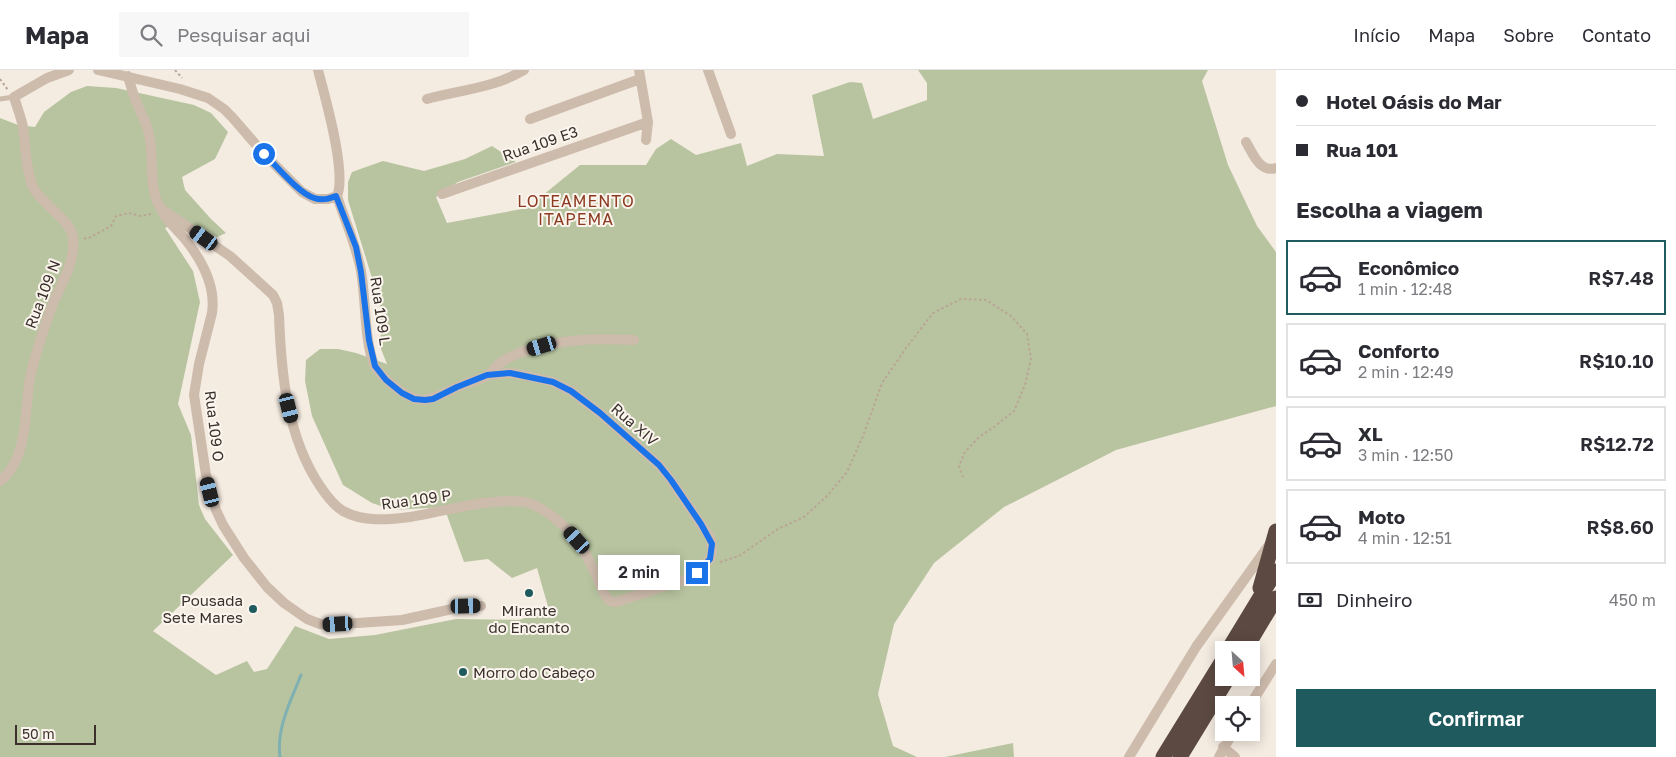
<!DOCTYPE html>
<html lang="pt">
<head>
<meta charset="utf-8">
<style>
  :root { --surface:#fff; --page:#f7f7f7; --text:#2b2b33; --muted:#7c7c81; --line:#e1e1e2; --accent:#1f5a5e }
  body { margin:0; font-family:"Golos Text",sans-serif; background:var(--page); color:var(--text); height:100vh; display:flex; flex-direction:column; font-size:19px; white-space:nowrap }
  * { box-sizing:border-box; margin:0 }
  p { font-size:16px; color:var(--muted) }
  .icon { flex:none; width:28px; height:28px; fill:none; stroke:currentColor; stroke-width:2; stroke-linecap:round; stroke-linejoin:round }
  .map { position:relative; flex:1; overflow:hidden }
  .details { display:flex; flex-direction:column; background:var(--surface); width:400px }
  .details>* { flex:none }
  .banner { display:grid; align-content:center; height:110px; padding:0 20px; background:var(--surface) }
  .needle { width:32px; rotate:154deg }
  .tools { position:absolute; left:1215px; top:571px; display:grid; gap:10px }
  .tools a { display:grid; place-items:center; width:45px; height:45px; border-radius:0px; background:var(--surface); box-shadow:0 2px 12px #0003; font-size:25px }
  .scale { position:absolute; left:15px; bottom:12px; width:81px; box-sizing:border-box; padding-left:5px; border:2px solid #3b302b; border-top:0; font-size:14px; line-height:18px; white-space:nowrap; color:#3b302b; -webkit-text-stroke:4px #fbf5ee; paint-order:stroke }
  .end { position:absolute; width:22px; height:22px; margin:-11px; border:6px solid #1a73e8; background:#fff; box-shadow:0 0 0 2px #fff }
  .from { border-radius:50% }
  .bubble { position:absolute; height:35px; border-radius:0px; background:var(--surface); box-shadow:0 2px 12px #0003; font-size:16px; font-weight:600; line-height:35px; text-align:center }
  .car { position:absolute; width:15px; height:30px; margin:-15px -8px; border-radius:6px; box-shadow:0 0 4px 1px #0007; background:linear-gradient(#222 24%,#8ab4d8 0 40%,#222 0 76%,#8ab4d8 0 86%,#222 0) }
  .banner b { display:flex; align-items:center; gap:18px; height:48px; font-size:19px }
  .banner b+b { border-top:1px solid var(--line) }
  .banner i { width:12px; height:12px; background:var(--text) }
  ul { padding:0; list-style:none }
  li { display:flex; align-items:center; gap:15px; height:75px; margin:0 10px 8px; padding:0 10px; border:2px solid var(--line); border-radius:0px }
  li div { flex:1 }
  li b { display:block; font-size:19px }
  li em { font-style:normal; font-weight:600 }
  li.on { border-color:var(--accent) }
  li>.icon { width:45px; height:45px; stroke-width:1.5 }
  h2 { padding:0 20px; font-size:22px; line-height:60px }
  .pay { display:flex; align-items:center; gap:12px; height:55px; padding:0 20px; font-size:19px }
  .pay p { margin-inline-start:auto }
  .primary-button { display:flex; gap:10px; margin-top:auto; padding:10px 20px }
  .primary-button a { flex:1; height:58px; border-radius:0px; background:var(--accent); color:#fff; font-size:20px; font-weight:600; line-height:58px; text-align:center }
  header { display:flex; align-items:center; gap:30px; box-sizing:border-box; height:70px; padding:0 25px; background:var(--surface); border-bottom:1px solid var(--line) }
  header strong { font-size:24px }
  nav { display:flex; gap:28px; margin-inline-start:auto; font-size:18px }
  .search { width:350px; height:45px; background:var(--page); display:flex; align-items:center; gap:12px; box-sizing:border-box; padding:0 18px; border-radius:0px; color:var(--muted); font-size:19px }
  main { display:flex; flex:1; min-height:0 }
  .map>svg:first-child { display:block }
  .green { fill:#b8c4a0 }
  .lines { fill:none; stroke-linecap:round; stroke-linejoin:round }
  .stream { stroke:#7fb0b2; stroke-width:3 }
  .path { stroke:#b9a596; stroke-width:2; stroke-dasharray:2.5 2.5; stroke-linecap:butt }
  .service { stroke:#cdbbac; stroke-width:5 }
  .minor { stroke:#cdbbac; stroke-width:10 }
  .motorway { stroke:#5c4a42; stroke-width:15 }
  .route { stroke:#1a73e8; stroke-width:6 }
  .poi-dot { fill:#1f5a5e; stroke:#fbf5ee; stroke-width:2 }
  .labels { text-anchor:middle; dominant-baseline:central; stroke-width:4; stroke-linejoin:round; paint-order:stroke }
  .street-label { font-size:15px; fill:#3b302b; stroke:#fbf5ee }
  .poi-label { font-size:15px; fill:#3b302b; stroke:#fbf5ee; text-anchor:end }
  .neighbourhood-label { font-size:16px; letter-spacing:1px; fill:#8c3b22; stroke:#fbf5ee }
</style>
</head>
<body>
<header>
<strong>Mapa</strong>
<div class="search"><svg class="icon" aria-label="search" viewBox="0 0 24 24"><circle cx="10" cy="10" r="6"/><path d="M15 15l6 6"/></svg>Pesquisar aqui</div>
<nav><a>Início</a><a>Mapa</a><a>Sobre</a><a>Contato</a></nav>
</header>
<main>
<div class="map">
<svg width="1276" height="687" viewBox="0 0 1276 687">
  <rect width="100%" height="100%" fill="#f4ebe1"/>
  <path class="green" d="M 918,0 L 1208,0 L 1202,11 L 1228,95 L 1257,156 L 1276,182 L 1276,336 L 1116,380 L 1004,437 L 934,493 L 894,554 L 878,624 L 893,676 L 917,687 L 0,687 L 0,48 L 18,55 L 35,57 L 44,42 L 71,22 L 87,16 L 116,18 L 194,35 L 211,43 L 228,62 L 215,89 L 182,107 L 185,120 L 211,149 L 226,163 L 217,167 L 185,151 L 165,158 L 193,201 L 200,232 L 178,334 L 191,365 L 199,435 L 205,449 L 233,485 L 153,561 L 216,605 L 247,591 L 254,602 L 267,599 L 295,556 L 329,569 L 375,565 L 456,549 L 519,550 L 549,540 L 537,498 L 512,508 L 488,489 L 464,492 L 444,437 L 393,440 L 372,433 L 343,415 L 312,346 L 305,311 L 306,290 L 320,279 L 338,279 L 356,283 L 387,294 L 381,279 L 380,234 L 348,130 L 348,112 L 352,102 L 383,91 L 424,101 L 465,89 L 492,76 L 516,92 L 458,112 L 436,127 L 447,153 L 527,138 L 580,95 L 646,95 L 656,79 L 671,69 L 696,85 L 741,73 L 747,96 L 777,84 L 824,86 L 812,25 L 850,12 L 862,13 L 873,49 L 927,30 L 927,13 Z
    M 1013,673 L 1014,687 L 945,687 Z"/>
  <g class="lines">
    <path class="stream" d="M 280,687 C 276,659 291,630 301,605"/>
    <path class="path" d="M 175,0 L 182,8
      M 0,9 L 8,20
      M 84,168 L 87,169 L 111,156 L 116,146 L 129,143 L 140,146 L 151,144
      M 720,492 L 739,486 L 778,459 L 804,447 L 827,426 L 847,402 L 863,366 L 882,313 L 906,278 L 933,243 L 961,229 L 986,230 L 1011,246 L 1027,264 L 1031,289 L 1025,315 L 1014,341 L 994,357 L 979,367 L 965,382 L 959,396 L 963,407"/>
    <path class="service" d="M 0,29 L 14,27"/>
    <path class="minor" d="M 98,0 L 180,19 L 208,28 L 224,39 L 232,47 L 264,84 L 302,122 L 315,129 L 328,129 L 337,126
      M 318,0 C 325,27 347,103 337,126 C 345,151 356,174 361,201 C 366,230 364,268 374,295 C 378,303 388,311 395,317 C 422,339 432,328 460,316 C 468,312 481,310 488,305 C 492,302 495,297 499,294 C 504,290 512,286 519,283 C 561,269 590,268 634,270
      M 639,0 L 648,52 L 646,70
      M 708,0 L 731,64
      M 128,6 C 130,13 132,21 135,28 C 139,40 146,51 149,64 C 155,88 147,117 161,139 C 167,151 176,159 185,169 C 201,189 216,216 212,243 L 199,294 L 194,325 L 206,405 L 216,440 L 223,455 L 244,488 L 267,517 L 284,533 L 307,549 L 320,554 L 328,555 L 402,550 L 466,536 L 481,536
      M 427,29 C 460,20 494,18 524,0
      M 530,49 L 640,9
      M 1246,72 C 1253,84 1260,103 1276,98
      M 442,124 L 648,52
      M 160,138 L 230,186 L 273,225 L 277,233 L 279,245 C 281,303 287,367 320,416 C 326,425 333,435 343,441 C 363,452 388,450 410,447 C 441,442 500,425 529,433 C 538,436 545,441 552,446 C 561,453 569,460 576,470 C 589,486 597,508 606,527 L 610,531 L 616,532 L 690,508 L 710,489 L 712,481 L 711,469 L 671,410 L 659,395 L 600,343 L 571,321 L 553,312 L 528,306 L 510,303 L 487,305
      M 0,411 C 29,388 24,342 30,308 C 35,284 43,261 51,239 C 60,214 76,194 73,167 C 70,149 41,134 33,117 C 25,98 26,76 23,57 C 21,47 17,37 14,27 L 47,8 L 69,0
      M 1250,635 L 1276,594
      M 1223,677 L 1235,687
      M 1129,687 L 1196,577 L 1269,475
      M 1219,687 L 1233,662"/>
    <path class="motorway" d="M 1260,518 L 1276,461
      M 1228,580 L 1276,501
      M 1245,580 L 1276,528
      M 1163,687 L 1224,588
      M 1180,687 L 1228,608"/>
  </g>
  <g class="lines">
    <path class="route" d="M 264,84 C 277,96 298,123 314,128 C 322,131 329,129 336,126 L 356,177 L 361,202 L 369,270 L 375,296 L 386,310 L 402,323 L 414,329 L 425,330 L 433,329 L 457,317 L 487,305 L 510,303 L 553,312 L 571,321 L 600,343 L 659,395 L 671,410 L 701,454 L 712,474 L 710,489 L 697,503"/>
  </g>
  <g class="poi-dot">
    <circle cx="529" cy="523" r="5"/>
    <circle cx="253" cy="539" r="5"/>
    <circle cx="463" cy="602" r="5"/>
  </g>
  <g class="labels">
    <g class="street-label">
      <text transform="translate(540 73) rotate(-19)">Rua 109 E3</text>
      <text transform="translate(42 224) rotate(-69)">Rua 109 N</text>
      <text transform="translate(381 241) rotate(82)">Rua 109 L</text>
      <text transform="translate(635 354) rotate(41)">Rua XIV</text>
      <text transform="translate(215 356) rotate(83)">Rua 109 O</text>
      <text transform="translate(416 429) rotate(-8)">Rua 109 P</text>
    </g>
    <g class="poi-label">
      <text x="243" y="530">Pousada<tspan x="243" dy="17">Sete Mares</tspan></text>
      <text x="529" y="540" text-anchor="middle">Mirante<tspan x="529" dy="17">do Encanto</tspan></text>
      <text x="473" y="602" text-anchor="start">Morro do Cabeço</text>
    </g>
    <g class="neighbourhood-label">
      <text x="576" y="131">LOTEAMENTO<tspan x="576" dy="18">ITAPEMA</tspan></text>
    </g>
  </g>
</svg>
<div class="tools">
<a><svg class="needle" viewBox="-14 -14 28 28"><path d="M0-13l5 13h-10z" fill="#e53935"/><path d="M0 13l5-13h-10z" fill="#7c7c81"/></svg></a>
<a><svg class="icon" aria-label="locate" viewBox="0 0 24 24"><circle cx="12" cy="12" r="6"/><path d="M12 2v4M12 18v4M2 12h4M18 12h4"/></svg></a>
</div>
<div class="scale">50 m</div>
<i class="end from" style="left:264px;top:84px"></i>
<i class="end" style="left:697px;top:503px"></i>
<div class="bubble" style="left:598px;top:485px;width:82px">2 min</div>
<i class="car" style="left:204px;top:168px;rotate:306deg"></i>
<i class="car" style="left:542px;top:276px;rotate:253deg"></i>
<i class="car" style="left:289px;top:338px;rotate:166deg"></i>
<i class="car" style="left:210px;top:422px;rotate:346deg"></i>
<i class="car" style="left:577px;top:470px;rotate:318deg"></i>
<i class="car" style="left:466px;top:536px;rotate:89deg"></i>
<i class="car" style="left:338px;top:554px;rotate:267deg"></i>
</div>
<section class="details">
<div class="banner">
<b><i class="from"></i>Hotel Oásis do Mar</b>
<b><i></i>Rua 101</b>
</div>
<h2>Escolha a viagem</h2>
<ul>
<li class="on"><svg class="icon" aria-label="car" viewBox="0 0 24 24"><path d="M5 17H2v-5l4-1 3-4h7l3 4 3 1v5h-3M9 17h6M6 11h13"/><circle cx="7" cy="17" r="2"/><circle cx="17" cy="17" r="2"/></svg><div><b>Econômico</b><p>1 min · 12:48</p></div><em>R$7.48</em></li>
<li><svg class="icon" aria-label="car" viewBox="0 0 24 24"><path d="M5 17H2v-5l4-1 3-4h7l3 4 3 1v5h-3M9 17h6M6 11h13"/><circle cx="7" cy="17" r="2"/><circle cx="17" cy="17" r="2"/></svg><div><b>Conforto</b><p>2 min · 12:49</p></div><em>R$10.10</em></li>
<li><svg class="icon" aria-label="car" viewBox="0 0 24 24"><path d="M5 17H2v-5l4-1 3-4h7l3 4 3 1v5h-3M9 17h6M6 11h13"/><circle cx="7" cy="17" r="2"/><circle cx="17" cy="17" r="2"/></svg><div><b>XL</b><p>3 min · 12:50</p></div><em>R$12.72</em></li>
<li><svg class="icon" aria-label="car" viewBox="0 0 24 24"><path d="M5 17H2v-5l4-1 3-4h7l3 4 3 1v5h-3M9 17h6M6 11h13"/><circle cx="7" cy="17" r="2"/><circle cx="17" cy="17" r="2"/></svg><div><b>Moto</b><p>4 min · 12:51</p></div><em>R$8.60</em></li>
</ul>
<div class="pay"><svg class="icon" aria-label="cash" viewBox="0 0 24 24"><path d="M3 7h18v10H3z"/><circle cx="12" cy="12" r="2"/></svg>Dinheiro<p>450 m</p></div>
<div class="primary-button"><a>Confirmar</a></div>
</section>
</main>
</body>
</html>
